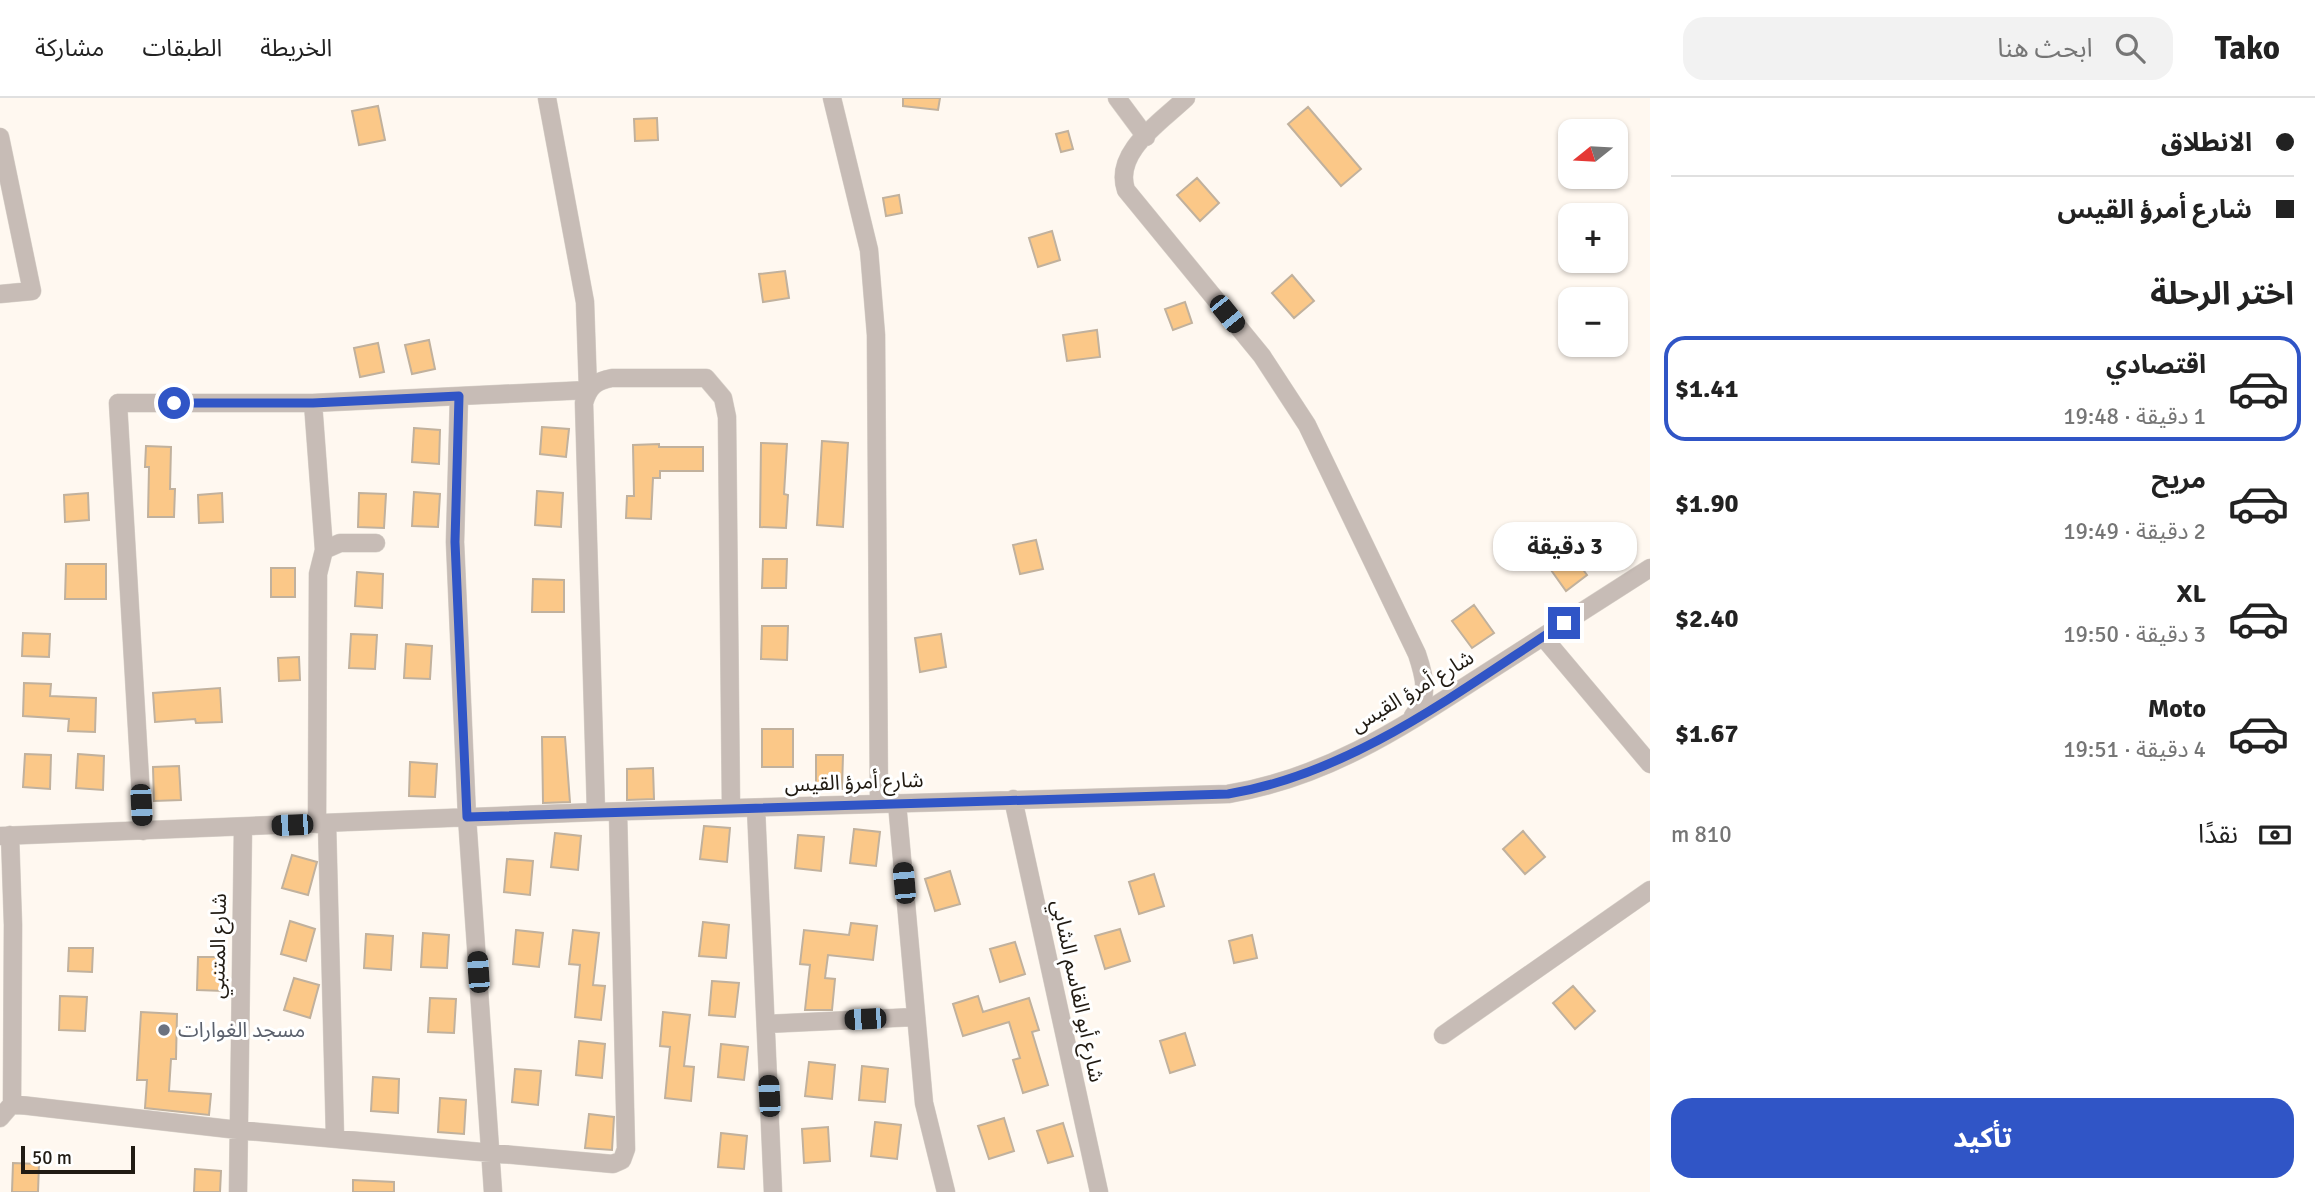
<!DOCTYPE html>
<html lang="ar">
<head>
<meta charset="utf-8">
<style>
  :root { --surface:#fff; --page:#f2f2f2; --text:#222; --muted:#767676; --line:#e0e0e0; --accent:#3055c6 }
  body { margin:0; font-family:Signika,"Noto Sans Arabic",sans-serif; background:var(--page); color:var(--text); direction:rtl; height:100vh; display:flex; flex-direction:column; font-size:26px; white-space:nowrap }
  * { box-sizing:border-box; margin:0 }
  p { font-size:23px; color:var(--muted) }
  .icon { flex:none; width:38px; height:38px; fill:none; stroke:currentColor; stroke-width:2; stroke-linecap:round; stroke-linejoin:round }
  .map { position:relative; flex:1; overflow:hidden; direction:ltr }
  .side { display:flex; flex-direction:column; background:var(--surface); width:665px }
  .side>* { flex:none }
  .guide { display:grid; align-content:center; height:154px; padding:0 21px; background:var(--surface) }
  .needle { width:46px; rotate:252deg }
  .buttons { position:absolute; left:1558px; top:21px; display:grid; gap:14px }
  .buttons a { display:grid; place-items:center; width:70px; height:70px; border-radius:14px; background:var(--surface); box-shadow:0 2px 5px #0004; font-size:35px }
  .scale { position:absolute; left:21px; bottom:18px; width:114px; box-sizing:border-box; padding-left:7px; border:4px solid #211b13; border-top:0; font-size:19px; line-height:24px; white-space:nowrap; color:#211b13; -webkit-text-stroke:5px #fff; paint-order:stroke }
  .end { position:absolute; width:32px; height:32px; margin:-16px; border:9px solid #3055c6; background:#fff; box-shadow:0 0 0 4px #fff }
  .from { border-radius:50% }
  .bubble { position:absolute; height:49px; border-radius:21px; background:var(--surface); box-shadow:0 2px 5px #0004; font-size:23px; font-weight:700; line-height:49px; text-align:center; direction:rtl }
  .car { position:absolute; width:21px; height:42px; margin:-21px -10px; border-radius:9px; box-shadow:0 0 5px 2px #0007; background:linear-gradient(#222 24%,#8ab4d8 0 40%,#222 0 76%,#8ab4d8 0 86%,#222 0) }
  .guide b { display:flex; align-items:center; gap:24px; height:66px; font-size:26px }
  .guide b+b { border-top:2px solid var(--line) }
  .guide i { width:18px; height:18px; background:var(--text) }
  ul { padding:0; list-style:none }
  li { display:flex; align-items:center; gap:21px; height:105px; margin:0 14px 10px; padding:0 7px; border:4px solid transparent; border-radius:21px }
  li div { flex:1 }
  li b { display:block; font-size:26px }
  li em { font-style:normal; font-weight:700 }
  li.on { border-color:var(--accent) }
  li>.icon { width:63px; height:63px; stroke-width:1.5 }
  h2 { padding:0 21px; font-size:32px; line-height:84px }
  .pay { display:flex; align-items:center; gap:18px; height:77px; padding:0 21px; font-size:26px }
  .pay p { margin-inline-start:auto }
  .action { display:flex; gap:14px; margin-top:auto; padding:14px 21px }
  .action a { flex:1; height:80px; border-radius:21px; background:var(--accent); color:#fff; font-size:28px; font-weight:700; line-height:80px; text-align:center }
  header { display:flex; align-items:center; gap:42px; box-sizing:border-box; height:98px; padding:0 35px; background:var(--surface); border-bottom:2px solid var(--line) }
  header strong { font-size:33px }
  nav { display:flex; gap:38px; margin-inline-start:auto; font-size:24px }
  .search { width:490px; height:63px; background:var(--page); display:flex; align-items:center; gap:18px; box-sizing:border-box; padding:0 24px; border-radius:21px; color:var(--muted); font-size:26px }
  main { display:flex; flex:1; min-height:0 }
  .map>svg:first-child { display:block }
  .building { fill:#fbc888; stroke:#c1b19d; stroke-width:2 }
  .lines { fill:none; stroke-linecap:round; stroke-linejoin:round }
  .minor-casing { stroke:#dbd5cd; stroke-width:19 }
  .minor { stroke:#c7bcb6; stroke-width:18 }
  .route { stroke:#3055c6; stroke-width:9 }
  .worship-dot { fill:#6b7280; stroke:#fff; stroke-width:2.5 }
  .labels { text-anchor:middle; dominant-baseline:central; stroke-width:6; stroke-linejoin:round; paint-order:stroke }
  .street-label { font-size:21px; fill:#211b13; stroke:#fff }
  .worship-label { font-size:21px; fill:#5b616d; stroke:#fff; text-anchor:start }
</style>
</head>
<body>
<header>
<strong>Tako</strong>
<div class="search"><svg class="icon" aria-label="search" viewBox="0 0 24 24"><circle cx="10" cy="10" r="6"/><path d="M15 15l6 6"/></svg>ابحث هنا</div>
<nav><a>الخريطة</a><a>الطبقات</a><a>مشاركة</a></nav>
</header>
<main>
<section class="side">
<div class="guide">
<b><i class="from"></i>الانطلاق</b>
<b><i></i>شارع أمرؤ القيس</b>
</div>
<h2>اختر الرحلة</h2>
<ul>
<li class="on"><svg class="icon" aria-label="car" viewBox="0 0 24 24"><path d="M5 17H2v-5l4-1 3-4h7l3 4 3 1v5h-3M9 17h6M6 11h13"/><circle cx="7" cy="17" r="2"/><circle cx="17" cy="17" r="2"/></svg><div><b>اقتصادي</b><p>1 دقيقة · 19:48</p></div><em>$1.41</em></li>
<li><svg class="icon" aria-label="car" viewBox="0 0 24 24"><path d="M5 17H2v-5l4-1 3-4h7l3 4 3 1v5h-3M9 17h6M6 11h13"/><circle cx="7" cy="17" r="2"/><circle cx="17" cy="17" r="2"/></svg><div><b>مريح</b><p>2 دقيقة · 19:49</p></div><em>$1.90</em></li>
<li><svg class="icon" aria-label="car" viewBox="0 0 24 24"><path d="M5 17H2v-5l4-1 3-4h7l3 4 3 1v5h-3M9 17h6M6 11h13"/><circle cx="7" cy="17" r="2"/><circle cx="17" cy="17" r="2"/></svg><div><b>XL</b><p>3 دقيقة · 19:50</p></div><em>$2.40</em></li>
<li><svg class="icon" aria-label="car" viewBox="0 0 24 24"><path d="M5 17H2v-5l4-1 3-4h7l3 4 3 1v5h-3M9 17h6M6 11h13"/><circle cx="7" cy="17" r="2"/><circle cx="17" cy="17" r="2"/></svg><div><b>Moto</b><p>4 دقيقة · 19:51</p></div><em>$1.67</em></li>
</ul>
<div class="pay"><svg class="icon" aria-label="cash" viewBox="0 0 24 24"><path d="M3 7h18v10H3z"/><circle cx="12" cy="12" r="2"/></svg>نقدًا<p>810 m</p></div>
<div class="action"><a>تأكيد</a></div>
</section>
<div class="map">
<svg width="1650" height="1094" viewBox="0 0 1650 1094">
  <rect width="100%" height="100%" fill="#fff8f0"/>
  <path class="building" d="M 903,0 L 940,0 L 938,12 L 903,8 Z
    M 378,8 L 385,42 L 359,47 L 352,13 Z
    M 1308,9 L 1361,71 L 1341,88 L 1288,26 Z
    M 657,20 L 658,42 L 635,43 L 634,21 Z
    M 1068,33 L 1073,51 L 1061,54 L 1056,36 Z
    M 1197,80 L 1219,105 L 1200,123 L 1177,97 Z
    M 899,97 L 902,115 L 886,118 L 883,100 Z
    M 1052,133 L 1060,162 L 1038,169 L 1029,140 Z
    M 785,173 L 789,200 L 763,204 L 759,176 Z
    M 1292,177 L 1314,203 L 1294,220 L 1272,195 Z
    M 1185,204 L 1192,225 L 1173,232 L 1165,211 Z
    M 1097,232 L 1100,259 L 1067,263 L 1063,237 Z
    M 429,242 L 435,271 L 412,276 L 405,247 Z
    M 378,245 L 384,274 L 360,279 L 354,250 Z
    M 542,329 L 569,331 L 566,359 L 540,356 Z
    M 414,330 L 440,332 L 439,366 L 412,364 Z
    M 822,343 L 848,345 L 843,429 L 817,427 Z
    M 761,345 L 787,346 L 784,396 L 788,397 L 786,430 L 760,429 Z
    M 659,346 L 659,349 L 703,349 L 703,373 L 660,373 L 660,380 L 653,380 L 651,421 L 626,420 L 627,398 L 634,398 L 633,347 Z
    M 146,348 L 171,349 L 170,391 L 175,391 L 174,419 L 148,419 L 149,369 L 145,369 Z
    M 537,393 L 563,395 L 561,429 L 535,427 Z
    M 414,394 L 440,396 L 438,429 L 412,428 Z
    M 88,395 L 89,422 L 65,424 L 64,397 Z
    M 222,395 L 223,424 L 199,425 L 198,397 Z
    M 359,395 L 386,396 L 384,430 L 358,429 Z
    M 1036,442 L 1043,471 L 1020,476 L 1013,447 Z
    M 1567,450 L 1587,477 L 1566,493 L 1546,465 Z
    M 763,461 L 787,461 L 786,490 L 762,490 Z
    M 66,466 L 106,466 L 106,501 L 65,501 Z
    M 271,470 L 295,470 L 295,499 L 271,499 Z
    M 357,474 L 383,476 L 382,510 L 355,508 Z
    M 533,481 L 564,482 L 564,514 L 532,514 Z
    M 1474,507 L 1494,535 L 1472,550 L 1452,523 Z
    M 762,528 L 788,528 L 787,562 L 761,561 Z
    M 23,535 L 50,536 L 49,559 L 22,558 Z
    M 351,536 L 377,537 L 375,571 L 349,570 Z
    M 941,536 L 946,569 L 920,574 L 915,540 Z
    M 406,546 L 432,548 L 430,581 L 404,580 Z
    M 299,559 L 300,582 L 279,583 L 278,560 Z
    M 24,585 L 51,586 L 50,598 L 96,600 L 95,634 L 68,633 L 69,621 L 23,618 Z
    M 220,590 L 222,624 L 196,625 L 195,621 L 155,624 L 153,595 Z
    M 762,631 L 793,631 L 793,669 L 762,669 Z
    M 542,639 L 565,639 L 570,704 L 543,705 Z
    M 25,656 L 51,657 L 50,691 L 23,689 Z
    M 78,656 L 104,658 L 103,692 L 76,690 Z
    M 816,657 L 843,657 L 842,691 L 816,690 Z
    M 410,664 L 437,666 L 435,699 L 409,698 Z
    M 179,668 L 181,702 L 154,703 L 153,669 Z
    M 653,670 L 654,701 L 627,702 L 627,671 Z
    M 704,728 L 730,730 L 727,764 L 700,761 Z
    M 854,731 L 880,734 L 876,768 L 850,765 Z
    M 1523,733 L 1545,759 L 1525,776 L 1503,751 Z
    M 555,735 L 581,738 L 578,772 L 551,769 Z
    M 798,737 L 824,739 L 821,773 L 795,770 Z
    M 292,757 L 317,764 L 308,797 L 282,790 Z
    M 507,761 L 533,763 L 530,797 L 504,794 Z
    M 950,773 L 960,806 L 935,813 L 925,781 Z
    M 1154,776 L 1164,808 L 1139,816 L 1129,784 Z
    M 290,823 L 315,831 L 306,863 L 281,856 Z
    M 703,824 L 729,827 L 726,860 L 699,858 Z
    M 851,825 L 877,828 L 873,862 L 828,857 L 825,880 L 835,881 L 832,912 L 805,912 L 810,867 L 800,866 L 804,832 L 849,837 Z
    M 1120,831 L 1130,863 L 1105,871 L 1095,838 Z
    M 516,832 L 543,835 L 539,869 L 513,866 Z
    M 573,832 L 599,835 L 593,887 L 605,888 L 601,922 L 575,919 L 580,867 L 569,866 Z
    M 423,835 L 449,837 L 447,870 L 421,869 Z
    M 366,836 L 393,838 L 391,872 L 364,870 Z
    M 1252,837 L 1257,860 L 1234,865 L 1229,843 Z
    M 1015,844 L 1025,876 L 1000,884 L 990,851 Z
    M 69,850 L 93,850 L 92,874 L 68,873 Z
    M 198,859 L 224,859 L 224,893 L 197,892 Z
    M 294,880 L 319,887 L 310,920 L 284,912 Z
    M 712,883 L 739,885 L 735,919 L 709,917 Z
    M 1573,888 L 1595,913 L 1575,931 L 1553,905 Z
    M 60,898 L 87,899 L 85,933 L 59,932 Z
    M 978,898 L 983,914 L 1029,900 L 1039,932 L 1032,934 L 1048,987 L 1023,995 L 1013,962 L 1020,960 L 1009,924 L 963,938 L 953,906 Z
    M 430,900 L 456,901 L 454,935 L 428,934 Z
    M 141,914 L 177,916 L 176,961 L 171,961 L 169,993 L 211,996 L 209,1017 L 145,1010 L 147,982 L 137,982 Z
    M 663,914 L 690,917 L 684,968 L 694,969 L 691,1003 L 665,1000 L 670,949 L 660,948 Z
    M 1185,935 L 1195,967 L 1170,975 L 1160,943 Z
    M 579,943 L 605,946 L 602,980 L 576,977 Z
    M 721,946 L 748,949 L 744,982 L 718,979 Z
    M 809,964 L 835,967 L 832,1001 L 805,998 Z
    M 862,968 L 888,971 L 885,1004 L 859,1002 Z
    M 515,971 L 541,973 L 538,1007 L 512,1004 Z
    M 373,979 L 399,981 L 398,1015 L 371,1013 Z
    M 440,1000 L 466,1002 L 464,1036 L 438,1034 Z
    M 589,1016 L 614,1019 L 612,1052 L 585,1050 Z
    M 1004,1020 L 1014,1053 L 989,1061 L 978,1028 Z
    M 875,1024 L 901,1027 L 897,1061 L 871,1058 Z
    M 1063,1025 L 1073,1058 L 1048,1065 L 1037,1033 Z
    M 828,1029 L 830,1063 L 804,1065 L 802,1031 Z
    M 721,1035 L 747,1038 L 744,1071 L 718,1069 Z
    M 13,1065 L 39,1066 L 38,1094 L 12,1094 Z
    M 195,1071 L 221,1073 L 220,1094 L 194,1094 Z
    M 353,1082 L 394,1084 L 394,1094 L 353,1094 Z"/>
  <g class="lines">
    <defs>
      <path id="minor" d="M 832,0 L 869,152 L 876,237 L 879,706
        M 1117,0 L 1146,39
        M 1186,0 C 1161,24 1113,54 1126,92 L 1262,258 L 1307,327 L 1417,556 C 1425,580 1430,597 1413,618
        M 0,39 L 32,193 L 0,196
        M 324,452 L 313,305 L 459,298
        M 1543,539 L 1650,666
        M 1013,701 L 1099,1094
        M 897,705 L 924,1005 L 946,1094
        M 756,710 L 773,1094
        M 596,714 L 584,305 C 589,288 596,283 612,280 L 706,280 L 723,300 L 727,319 L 731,710
        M 327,725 L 335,1039
        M 317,726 L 318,476 L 324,452 L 340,445 L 376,445
        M 143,733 L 118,305 L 313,305
        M 0,738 L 596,714 L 1228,696 C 1326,680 1401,630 1483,577 C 1539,541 1594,506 1650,470
        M 766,926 L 915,919
        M 1443,937 L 1650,792
        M 12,1006 L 238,1032 L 613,1066 L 622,1062 L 626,1051 L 618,714
        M 0,1020 L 12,1006 L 13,827 L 10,737
        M 238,1094 L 243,729
        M 493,1094 L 467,719 L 455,444 L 459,298 L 588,292 L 585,204 L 547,0"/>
    </defs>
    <use href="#minor" class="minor-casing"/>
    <use href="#minor" class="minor"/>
  </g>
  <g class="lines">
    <path class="route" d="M 174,305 L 313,305 L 459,298 L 455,444 L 467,719 L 1228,696 C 1354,675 1459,593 1564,525"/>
  </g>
  <circle class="worship-dot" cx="164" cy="932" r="7"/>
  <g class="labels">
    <g class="street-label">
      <text transform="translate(1412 593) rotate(-31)">شارع أمرؤ القيس</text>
      <text transform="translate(854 684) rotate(-2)">شارع أمرؤ القيس</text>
      <text transform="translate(218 848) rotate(-89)">شارع المتنبي</text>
      <text transform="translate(1078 893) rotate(78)">شارع أبو القاسم الشابي</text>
    </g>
    <g class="worship-label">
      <text x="178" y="932">مسجد الغوارات</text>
    </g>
  </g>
</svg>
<div class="buttons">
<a><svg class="needle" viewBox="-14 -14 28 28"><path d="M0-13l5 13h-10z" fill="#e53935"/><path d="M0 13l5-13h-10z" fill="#767676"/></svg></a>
<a>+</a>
<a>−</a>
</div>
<div class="scale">50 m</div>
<i class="end from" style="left:174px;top:305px"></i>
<i class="end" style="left:1564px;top:525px"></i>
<div class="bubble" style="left:1493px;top:424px;width:144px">3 دقيقة</div>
<i class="car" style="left:1227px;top:216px;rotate:141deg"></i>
<i class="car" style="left:141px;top:707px;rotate:177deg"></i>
<i class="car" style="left:292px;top:727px;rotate:268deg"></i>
<i class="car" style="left:904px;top:785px;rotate:355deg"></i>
<i class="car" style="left:478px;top:874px;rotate:356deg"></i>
<i class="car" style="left:865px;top:921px;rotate:267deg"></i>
<i class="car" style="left:769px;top:998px;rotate:357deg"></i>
</div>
</main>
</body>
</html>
